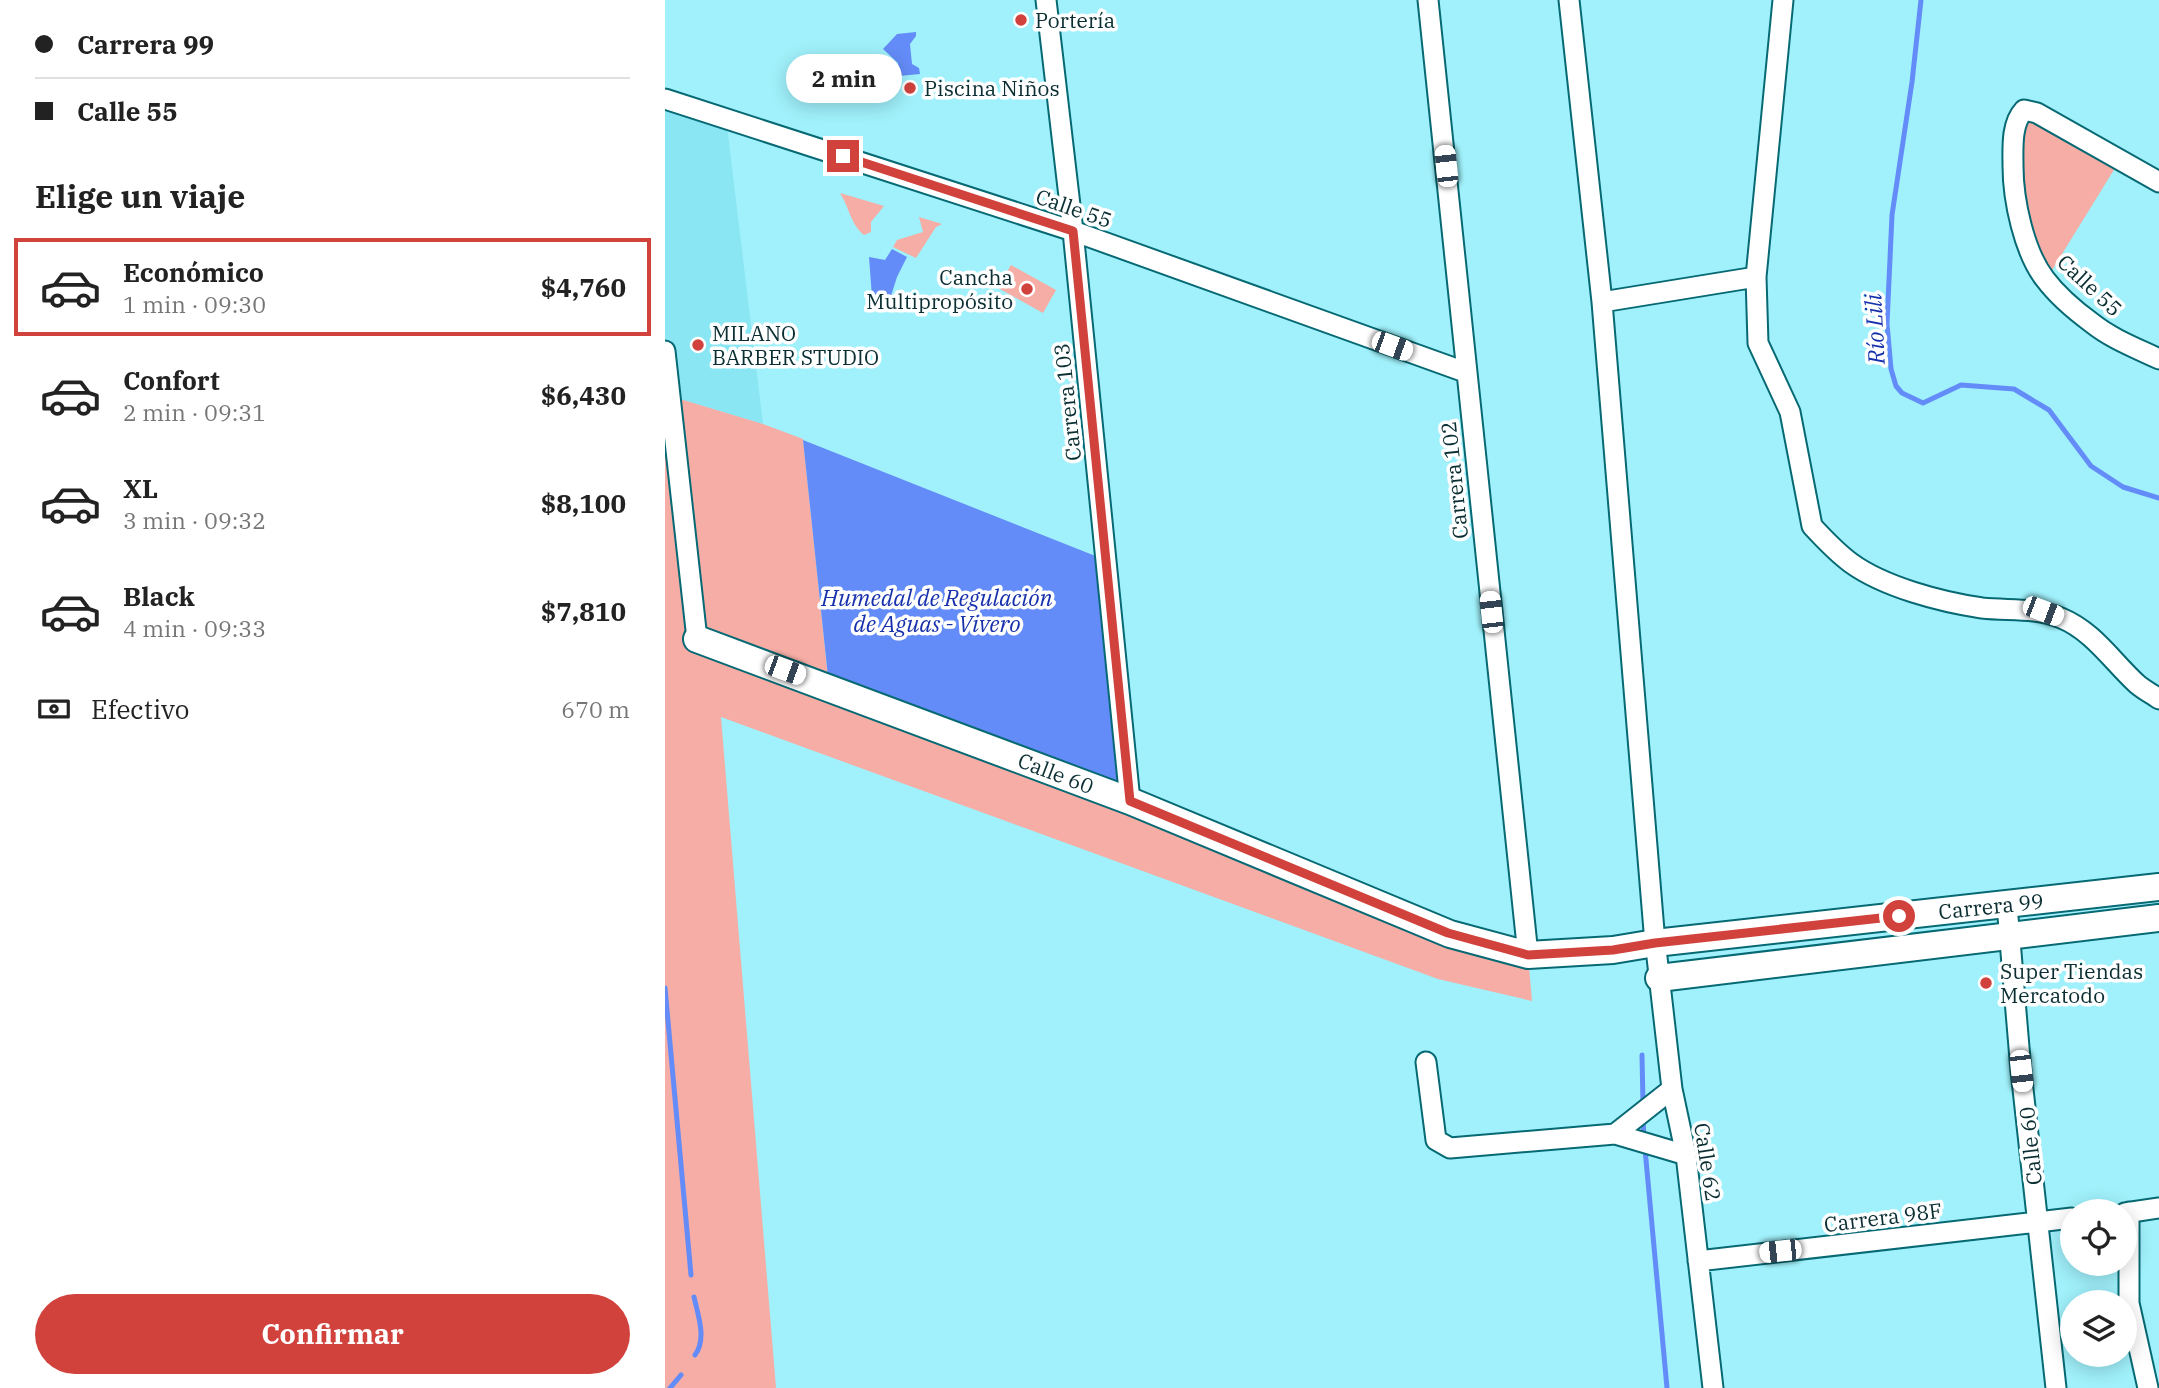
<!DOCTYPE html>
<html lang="es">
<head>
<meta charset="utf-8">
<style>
  :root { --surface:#fff; --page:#f6f6f6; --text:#222; --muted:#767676; --line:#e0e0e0; --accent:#d1423d }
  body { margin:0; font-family:"IBM Plex Serif",serif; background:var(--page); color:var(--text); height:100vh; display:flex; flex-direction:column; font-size:26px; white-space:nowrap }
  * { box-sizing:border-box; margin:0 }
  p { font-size:23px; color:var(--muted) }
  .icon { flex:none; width:38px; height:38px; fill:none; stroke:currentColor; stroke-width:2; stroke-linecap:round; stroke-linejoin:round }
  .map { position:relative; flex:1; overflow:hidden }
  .drawer { display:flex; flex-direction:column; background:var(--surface); width:665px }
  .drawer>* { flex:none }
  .guide { display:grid; align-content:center; height:154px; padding:0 35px; background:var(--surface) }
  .fabs { position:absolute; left:1395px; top:1199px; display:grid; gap:14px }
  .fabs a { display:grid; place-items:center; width:77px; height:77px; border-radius:50%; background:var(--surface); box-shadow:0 4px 18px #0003; font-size:35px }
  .end { position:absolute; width:32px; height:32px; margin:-16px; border:9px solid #d1423d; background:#fff; box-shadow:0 0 0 4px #fff }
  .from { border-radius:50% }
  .bubble { position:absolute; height:49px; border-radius:24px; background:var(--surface); box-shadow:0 4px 18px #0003; font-size:23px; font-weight:700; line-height:49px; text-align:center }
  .car { position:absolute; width:21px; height:42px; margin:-21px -10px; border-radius:9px; box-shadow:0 0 5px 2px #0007; background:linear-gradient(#fff 24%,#345 0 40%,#fff 0 76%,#345 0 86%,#fff 0) }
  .guide b { display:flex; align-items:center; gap:24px; height:66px; font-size:26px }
  .guide b+b { border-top:2px solid var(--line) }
  .guide i { width:18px; height:18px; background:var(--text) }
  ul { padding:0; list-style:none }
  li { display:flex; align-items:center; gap:21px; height:98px; margin:0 14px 10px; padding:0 21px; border:4px solid transparent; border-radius:0px }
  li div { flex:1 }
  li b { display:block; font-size:26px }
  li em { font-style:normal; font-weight:700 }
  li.selected { border-color:var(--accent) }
  li>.icon { width:63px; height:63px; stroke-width:1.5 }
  h2 { padding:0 35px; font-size:32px; line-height:84px }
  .pay { display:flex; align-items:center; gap:18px; height:77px; padding:0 35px; font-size:26px }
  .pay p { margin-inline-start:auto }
  .cta { display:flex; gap:14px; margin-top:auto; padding:14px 35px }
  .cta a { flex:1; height:80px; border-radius:42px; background:var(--accent); color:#fff; font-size:28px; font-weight:700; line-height:80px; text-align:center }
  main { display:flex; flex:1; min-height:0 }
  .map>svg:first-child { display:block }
  .built { fill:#89e6f2 }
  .green { fill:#f6ada5 }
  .water { fill:#648cf8 }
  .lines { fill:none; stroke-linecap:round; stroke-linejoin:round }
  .stream { stroke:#648cf8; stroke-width:5 }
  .street-casing { stroke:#066973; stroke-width:23 }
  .secondary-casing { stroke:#066973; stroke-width:30 }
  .street { stroke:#fff; stroke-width:19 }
  .secondary { stroke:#fff; stroke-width:26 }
  .route { stroke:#d1423d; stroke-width:9 }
  .poi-dot { fill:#d1423d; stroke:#fff; stroke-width:2.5 }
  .labels { text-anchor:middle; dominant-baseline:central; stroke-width:7; stroke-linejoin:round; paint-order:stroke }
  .poi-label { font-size:21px; fill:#0a2e32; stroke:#fff; text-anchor:start }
  .street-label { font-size:21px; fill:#0a2e32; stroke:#fff }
  .water-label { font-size:23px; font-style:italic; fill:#1731ac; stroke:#fff }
</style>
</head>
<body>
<main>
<section class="drawer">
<div class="guide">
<b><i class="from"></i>Carrera 99</b>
<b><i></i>Calle 55</b>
</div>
<h2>Elige un viaje</h2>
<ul>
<li class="selected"><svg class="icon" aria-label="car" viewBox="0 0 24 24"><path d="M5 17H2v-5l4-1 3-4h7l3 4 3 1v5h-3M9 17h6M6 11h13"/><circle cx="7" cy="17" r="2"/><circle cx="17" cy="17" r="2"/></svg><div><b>Económico</b><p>1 min · 09:30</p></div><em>$4,760</em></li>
<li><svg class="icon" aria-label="car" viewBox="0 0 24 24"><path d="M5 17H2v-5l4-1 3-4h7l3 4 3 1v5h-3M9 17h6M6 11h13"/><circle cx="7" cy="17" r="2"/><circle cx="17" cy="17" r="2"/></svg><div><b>Confort</b><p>2 min · 09:31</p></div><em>$6,430</em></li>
<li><svg class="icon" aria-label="car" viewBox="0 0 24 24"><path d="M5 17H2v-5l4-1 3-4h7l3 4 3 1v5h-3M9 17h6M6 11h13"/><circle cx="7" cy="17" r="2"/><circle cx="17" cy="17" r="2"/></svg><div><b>XL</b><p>3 min · 09:32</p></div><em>$8,100</em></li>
<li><svg class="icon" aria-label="car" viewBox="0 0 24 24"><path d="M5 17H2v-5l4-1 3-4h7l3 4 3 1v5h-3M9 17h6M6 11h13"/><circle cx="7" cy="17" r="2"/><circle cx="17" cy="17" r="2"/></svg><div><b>Black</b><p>4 min · 09:33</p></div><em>$7,810</em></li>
</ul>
<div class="pay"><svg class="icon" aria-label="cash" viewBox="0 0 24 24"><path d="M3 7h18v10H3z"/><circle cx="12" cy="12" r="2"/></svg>Efectivo<p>670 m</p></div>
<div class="cta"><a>Confirmar</a></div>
</section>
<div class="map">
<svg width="1494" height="1388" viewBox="0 0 1494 1388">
  <rect width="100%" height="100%" fill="#a0f1fb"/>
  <path class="built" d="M 0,99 L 61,118 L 98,424 L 5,396 L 0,351 Z"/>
  <path class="green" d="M 1359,110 L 1455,160 L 1381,280 L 1353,217 Z
    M 175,193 L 219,206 L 206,222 L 206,232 L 199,235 C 186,225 184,207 175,193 Z
    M 254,217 L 277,224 L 271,227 L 251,258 L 228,247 L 232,240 L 258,232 Z
    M 346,265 L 391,290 L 378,313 L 333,288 Z
    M 0,351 L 5,396 L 98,424 L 138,439 L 164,687 L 863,955 L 867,1001 L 773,979 L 56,717 L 111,1388 L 0,1388 Z"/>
  <path class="water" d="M 251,32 L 251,36 L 245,44 L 247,64 L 254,68 L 255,74 L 234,76 L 233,63 L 218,49 L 232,34 Z
    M 227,249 L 242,257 L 232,277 L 225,299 L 207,297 L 204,257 L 220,260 Z
    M 138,440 L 438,559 L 465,801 L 164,686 Z"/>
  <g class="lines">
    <path class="stream" d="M 1256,0 L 1247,82 L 1227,215 L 1222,324 L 1226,369 L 1231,386 L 1237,393 L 1258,403 L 1296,385 L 1349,389 L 1384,410 L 1426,466 L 1458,487 L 1494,498
      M 0,988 L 26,1275
      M 977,1055 L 978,1104
      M 978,1118 L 979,1139
      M 980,1149 L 1002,1388
      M 29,1297 C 33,1315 42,1339 30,1355
      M 5,1388 L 16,1375"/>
    <defs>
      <path id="street" d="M 381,0 L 408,231 L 465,801
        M 763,0 L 863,955
        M 904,0 L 937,302 L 989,931 L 1007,1089 L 1021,1155 L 1048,1388
        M 0,99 L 408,231 L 800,372
        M 1494,182 L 1372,113 L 1359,110 C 1346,124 1348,148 1348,166 C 1348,200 1359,252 1380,279 C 1392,295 1412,312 1427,323 C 1447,339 1471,348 1494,359
        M 1091,277 L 1093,343 L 1125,412 L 1147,526 C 1159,539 1171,552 1186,563 C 1219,587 1276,602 1317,608 C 1344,611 1370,607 1396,618 C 1428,631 1447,661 1472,684 C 1479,690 1487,694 1494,699
        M 937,302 L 1091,277 L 1118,0
        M 0,351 L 32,639
        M 1342,905 L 1356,1071 L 1391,1388
        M 761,1062 L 771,1140 L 785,1148 L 950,1134 L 1021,1155
        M 950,1134 L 1007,1089
        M 1464,1212 L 1464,1303 L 1483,1388
        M 1460,1213 L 1494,1208
        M 1033,1261 L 1407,1218"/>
      <path id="secondary" d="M 32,639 L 465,801 L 785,934 L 863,955 L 948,950 L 990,943 L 1494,887
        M 994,978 L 1494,918"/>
    </defs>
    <use href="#street" class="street-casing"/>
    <use href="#secondary" class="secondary-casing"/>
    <use href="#street" class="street"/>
    <use href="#secondary" class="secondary"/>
  </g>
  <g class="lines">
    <path class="route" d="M 178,156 L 408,231 L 465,801 L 783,933 L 863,955 L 948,950 L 990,943 L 1234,916"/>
  </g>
  <g class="poi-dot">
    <circle cx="356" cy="20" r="7"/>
    <circle cx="245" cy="88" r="7"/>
    <circle cx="362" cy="289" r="7"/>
    <circle cx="33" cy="345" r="7"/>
    <circle cx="1321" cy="983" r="7"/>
  </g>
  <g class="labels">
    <g class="poi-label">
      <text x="370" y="20">Portería</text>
      <text x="259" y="88">Piscina Niños</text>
      <text x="348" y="277" text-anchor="end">Cancha<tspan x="348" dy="24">Multipropósito</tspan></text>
      <text x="47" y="333">MILANO<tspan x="47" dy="24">BARBER STUDIO</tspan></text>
      <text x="1335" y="971">Super Tiendas<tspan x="1335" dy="24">Mercatodo</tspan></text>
    </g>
    <g class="street-label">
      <text transform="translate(409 208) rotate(19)">Calle 55</text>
      <text transform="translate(1425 285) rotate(43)">Calle 55</text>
      <text transform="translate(402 402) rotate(-96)">Carrera 103</text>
      <text transform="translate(789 480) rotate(-96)">Carrera 102</text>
      <text transform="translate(391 773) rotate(21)">Calle 60</text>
      <text transform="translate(1326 906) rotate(-6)">Carrera 99</text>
      <text transform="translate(1365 1146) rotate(-96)">Calle 60</text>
      <text transform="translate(1043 1162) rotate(81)">Calle 62</text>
      <text transform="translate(1218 1217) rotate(-7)">Carrera 98F</text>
    </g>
    <g class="water-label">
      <text transform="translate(1209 329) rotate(-93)">Río Lili</text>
      <text x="272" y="597">Humedal de Regulación<tspan x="272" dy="26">de Aguas - Vivero</tspan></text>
    </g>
  </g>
</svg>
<div class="fabs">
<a><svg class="icon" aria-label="locate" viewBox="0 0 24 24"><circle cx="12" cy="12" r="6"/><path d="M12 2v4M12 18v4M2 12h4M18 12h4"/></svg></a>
<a><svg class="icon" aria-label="layers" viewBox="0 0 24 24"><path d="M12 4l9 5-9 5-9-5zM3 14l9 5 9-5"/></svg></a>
</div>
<i class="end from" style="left:1234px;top:916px"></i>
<i class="end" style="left:178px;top:156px"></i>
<div class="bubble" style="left:121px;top:54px;width:116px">2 min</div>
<i class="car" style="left:781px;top:166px;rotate:354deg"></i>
<i class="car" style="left:727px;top:346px;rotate:110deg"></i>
<i class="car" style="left:1378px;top:611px;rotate:111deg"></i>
<i class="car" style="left:826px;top:612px;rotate:354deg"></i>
<i class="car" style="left:120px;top:670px;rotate:110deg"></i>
<i class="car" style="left:1356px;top:1071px;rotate:174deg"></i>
<i class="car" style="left:1115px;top:1251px;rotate:264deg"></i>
</div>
</main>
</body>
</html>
